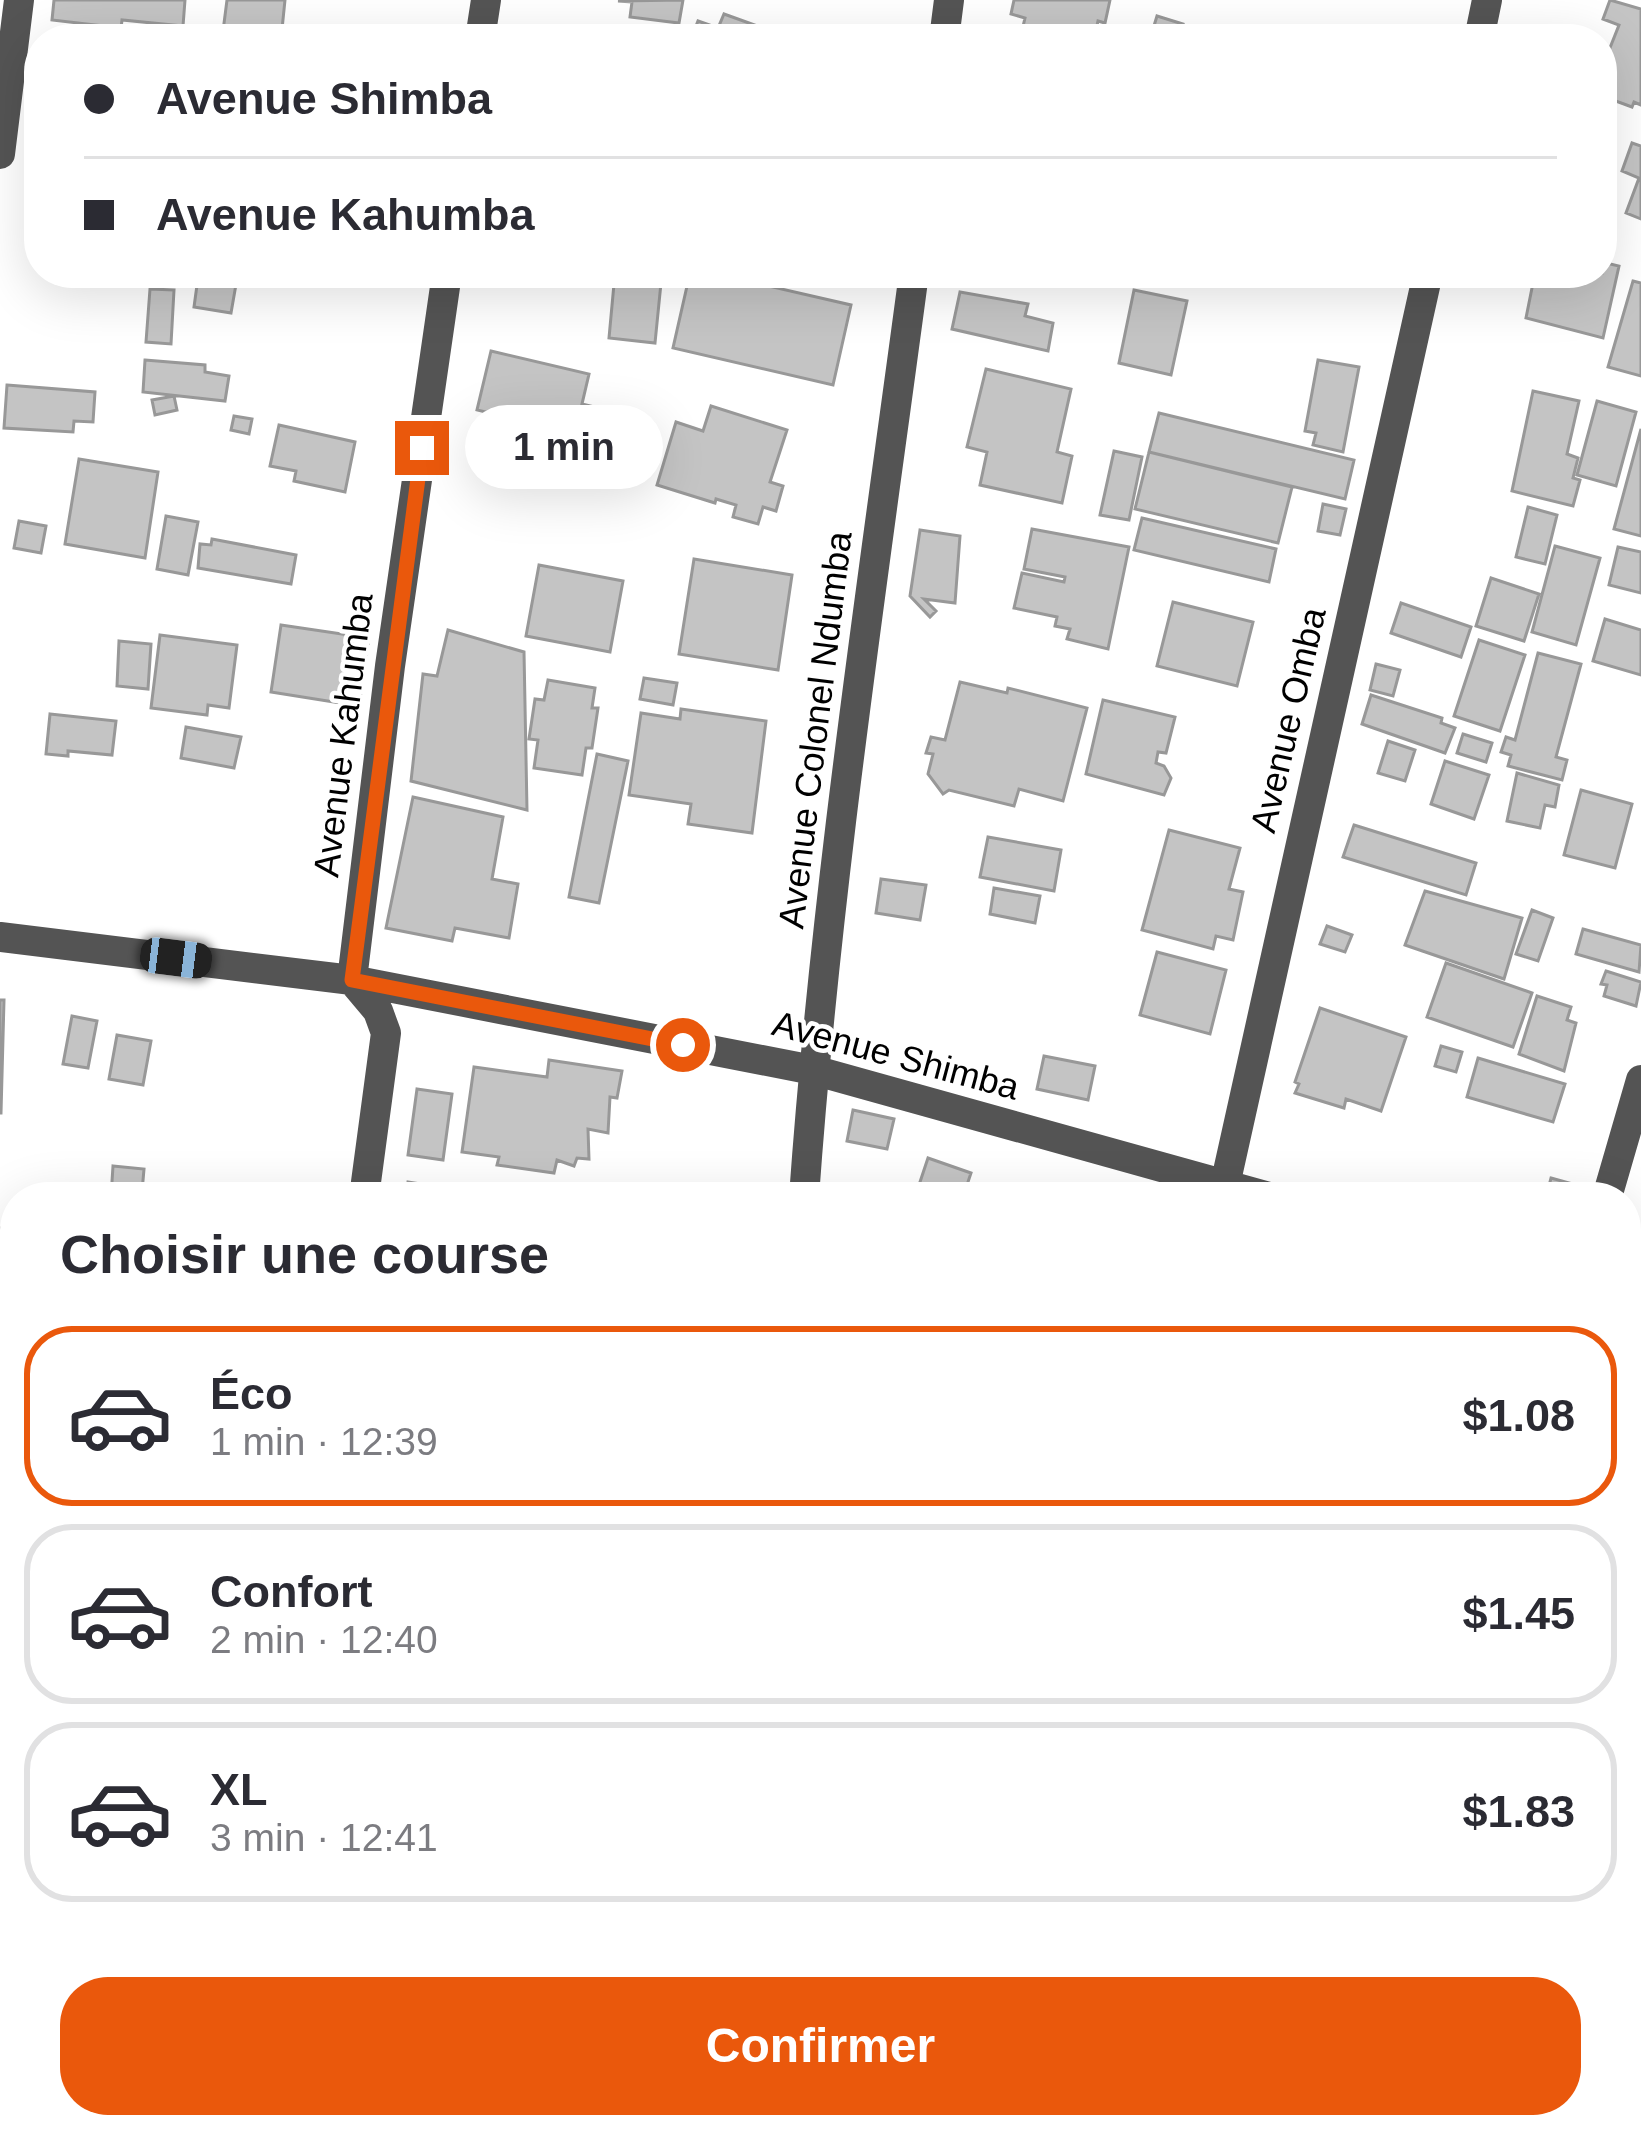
<!DOCTYPE html>
<html lang="fr">
<head>
<meta charset="utf-8">
<style>
  :root { --surface:#fff; --page:#f2f2f3; --text:#2b2b33; --muted:#7c7c81; --line:#e1e1e2; --accent:#ea580c }
  body { margin:0; font-family:Helvetica,sans-serif; background:var(--page); color:var(--text); height:100vh; display:flex; flex-direction:column; font-size:45px; white-space:nowrap }
  * { box-sizing:border-box; margin:0 }
  p { font-size:39px; color:var(--muted) }
  .icon { flex:none; width:66px; height:66px; fill:none; stroke:currentColor; stroke-width:2; stroke-linecap:round; stroke-linejoin:round }
  .map { position:relative; flex:1; overflow:hidden }
  .details { position:absolute; left:0px; top:1182px; width:1641px; height:957px; display:flex; flex-direction:column; background:var(--surface); border-radius:48px 48px 0 0; box-shadow:0 12px 48px #0002 }
  .details>* { flex:none }
  .hud { position:absolute; left:24px; top:24px; width:1593px; height:264px; border-radius:48px; box-shadow:0 12px 48px #0002; display:grid; align-content:center; height:264px; padding:0 60px; background:var(--surface) }
  .end { position:absolute; width:54px; height:54px; margin:-27px; border:15px solid #ea580c; background:#fff; box-shadow:0 0 0 6px #fff }
  .from { border-radius:50% }
  .bubble { position:absolute; height:84px; border-radius:42px; background:var(--surface); box-shadow:0 12px 48px #0002; font-size:39px; font-weight:700; line-height:84px; text-align:center }
  .car { position:absolute; width:36px; height:72px; margin:-36px -18px; border-radius:15px; box-shadow:0 0 9px 3px #0007; background:linear-gradient(#222 24%,#8ab4d8 0 40%,#222 0 76%,#8ab4d8 0 86%,#222 0) }
  .hud b { display:flex; align-items:center; gap:42px; height:114px; font-size:45px }
  .hud b+b { border-top:3px solid var(--line) }
  .hud i { width:30px; height:30px; background:var(--text) }
  ul { padding:0; list-style:none }
  li { display:flex; align-items:center; gap:36px; height:180px; margin:0 24px 18px; padding:0 36px; border:6px solid var(--line); border-radius:48px }
  li div { flex:1 }
  li b { display:block; font-size:45px }
  li em { font-style:normal; font-weight:700 }
  li.on { border-color:var(--accent) }
  li>.icon { width:108px; height:108px; stroke-width:1.5 }
  h2 { padding:0 60px; font-size:54px; line-height:144px }
  .primary-button { display:flex; gap:24px; margin-top:auto; padding:24px 60px }
  .primary-button a { flex:1; height:138px; border-radius:48px; background:var(--accent); color:#fff; font-size:48px; font-weight:700; line-height:138px; text-align:center }
  .map>svg:first-child { display:block }
  .building { fill:#c4c4c4; stroke:#989898; stroke-width:3 }
  .lines { fill:none; stroke-linecap:round; stroke-linejoin:round }
  .minor { stroke:#545454; stroke-width:30 }
  .route { stroke:#ea580c; stroke-width:15 }
  .labels { text-anchor:middle; dominant-baseline:central; stroke-width:9; stroke-linejoin:round; paint-order:stroke }
  .street-label { font-size:36px; fill:#000; stroke:#fff }
</style>
</head>
<body>
<div class="map">
<svg width="1641" height="2138" viewBox="0 0 1641 2138">
  <rect width="100%" height="100%" fill="#fff"/>
  <path class="building" d="M 54,0 L 185,0 L 183,26 L 122,20 L 121,28 L 52,20 Z
    M 227,0 L 285,0 L 281,39 L 222,39 Z
    M 683,0 L 679,23 L 630,17 L 632,2 L 618,1 Z
    M 1014,0 L 1110,0 L 1105,23 L 1098,21 L 1094,39 L 1020,39 L 1025,18 L 1011,14 Z
    M 1610,0 L 1641,9 L 1641,105 L 1634,102 L 1632,107 L 1602,96 L 1602,68 L 1619,25 L 1603,19 Z
    M 724,14 L 763,28 L 759,39 L 691,39 L 698,21 L 718,28 Z
    M 1157,16 L 1183,24 L 1181,31 L 1209,39 L 1150,39 Z
    M 183,26 L 206,26 L 206,39 L 183,39 Z
    M 1632,143 L 1641,146 L 1641,219 L 1626,213 L 1639,178 L 1622,171 Z
    M 1602,262 L 1619,266 L 1603,338 L 1526,318 L 1535,273 L 1602,273 Z
    M 209,273 L 238,273 L 231,313 L 194,307 L 198,278 L 208,279 Z
    M 615,273 L 662,273 L 655,343 L 609,338 Z
    M 690,273 L 712,273 L 851,305 L 833,385 L 673,348 Z
    M 1633,281 L 1641,283 L 1641,376 L 1608,367 Z
    M 150,289 L 174,290 L 171,344 L 146,342 Z
    M 1134,290 L 1187,301 L 1171,375 L 1119,363 Z
    M 960,292 L 1028,304 L 1025,316 L 1053,323 L 1048,351 L 952,329 Z
    M 491,351 L 589,374 L 582,404 L 644,419 L 628,485 L 573,471 L 487,459 L 494,414 L 477,410 Z
    M 145,360 L 205,365 L 205,372 L 229,376 L 225,401 L 143,392 Z
    M 1318,360 L 1359,367 L 1343,452 L 1313,445 L 1316,433 L 1305,431 Z
    M 986,369 L 1071,389 L 1057,452 L 1072,456 L 1062,503 L 980,485 L 987,452 L 967,447 Z
    M 7,385 L 95,392 L 93,422 L 74,421 L 73,432 L 4,428 Z
    M 1533,391 L 1579,401 L 1567,454 L 1578,458 L 1573,478 L 1580,480 L 1573,506 L 1512,491 Z
    M 174,396 L 177,410 L 155,415 L 152,400 Z
    M 1597,401 L 1636,412 L 1616,486 L 1577,475 Z
    M 711,406 L 787,430 L 770,482 L 783,486 L 776,511 L 763,507 L 758,524 L 733,517 L 736,505 L 716,499 L 715,503 L 657,485 L 676,422 L 703,431 Z
    M 1159,413 L 1354,460 L 1345,499 L 1149,452 Z
    M 234,416 L 252,419 L 249,434 L 231,430 Z
    M 279,425 L 355,442 L 345,492 L 294,481 L 296,471 L 270,466 Z
    M 1641,429 L 1641,536 L 1614,529 Z
    M 1114,451 L 1142,457 L 1129,520 L 1100,515 Z
    M 1149,452 L 1292,487 L 1278,543 L 1135,509 Z
    M 79,459 L 158,472 L 145,558 L 65,544 Z
    M 1323,504 L 1346,509 L 1340,535 L 1318,531 Z
    M 1528,507 L 1557,515 L 1545,564 L 1516,557 Z
    M 166,516 L 198,522 L 188,575 L 157,569 Z
    M 1142,518 L 1276,549 L 1269,582 L 1134,550 Z
    M 19,521 L 46,526 L 41,553 L 14,548 Z
    M 1032,529 L 1129,547 L 1108,649 L 1067,639 L 1070,629 L 1055,626 L 1057,617 L 1014,608 L 1022,573 L 1064,582 L 1065,577 L 1024,569 Z
    M 920,530 L 960,536 L 955,603 L 924,599 L 936,611 L 930,617 L 910,596 Z
    M 212,539 L 296,555 L 291,584 L 198,568 L 200,544 L 211,545 Z
    M 1555,546 L 1600,558 L 1576,645 L 1532,632 Z
    M 1618,547 L 1641,552 L 1641,593 L 1609,585 Z
    M 694,559 L 792,575 L 778,670 L 679,654 Z
    M 539,565 L 623,581 L 610,652 L 526,636 Z
    M 1491,578 L 1539,594 L 1524,641 L 1476,626 Z
    M 1173,602 L 1253,622 L 1237,686 L 1157,666 Z
    M 1401,603 L 1471,627 L 1461,657 L 1391,633 Z
    M 1605,619 L 1641,630 L 1641,675 L 1593,661 Z
    M 281,625 L 369,638 L 359,706 L 271,692 Z
    M 448,630 L 524,652 L 527,810 L 411,781 L 423,674 L 437,676 Z
    M 160,635 L 237,645 L 229,708 L 208,705 L 207,715 L 151,708 Z
    M 1479,640 L 1525,655 L 1500,731 L 1454,716 Z
    M 119,641 L 151,644 L 148,689 L 117,686 Z
    M 1538,653 L 1581,664 L 1556,757 L 1567,760 L 1562,780 L 1508,766 L 1511,755 L 1501,752 L 1506,737 L 1515,740 Z
    M 1376,664 L 1400,670 L 1393,696 L 1370,690 Z
    M 644,678 L 677,683 L 673,705 L 640,699 Z
    M 548,680 L 595,688 L 592,708 L 598,708 L 592,748 L 586,748 L 582,775 L 534,768 L 538,740 L 529,739 L 535,699 L 544,700 Z
    M 960,682 L 1007,693 L 1008,688 L 1087,708 L 1063,801 L 1019,789 L 1014,806 L 949,790 L 943,794 L 928,774 L 933,754 L 926,753 L 931,737 L 945,740 Z
    M 1371,695 L 1442,718 L 1441,723 L 1455,728 L 1445,753 L 1362,724 Z
    M 1103,700 L 1175,717 L 1166,753 L 1158,752 L 1156,763 L 1164,766 L 1171,778 L 1164,795 L 1086,774 Z
    M 681,709 L 766,721 L 752,833 L 688,824 L 691,804 L 629,795 L 641,713 L 680,719 Z
    M 50,714 L 116,721 L 112,755 L 68,751 L 68,756 L 46,754 Z
    M 186,727 L 241,737 L 234,768 L 181,758 Z
    M 1463,734 L 1492,743 L 1486,762 L 1457,753 Z
    M 1388,741 L 1415,750 L 1405,781 L 1378,773 Z
    M 597,754 L 628,761 L 599,903 L 569,897 Z
    M 1445,761 L 1489,775 L 1474,819 L 1431,804 Z
    M 1517,773 L 1559,785 L 1555,807 L 1545,805 L 1540,828 L 1507,821 Z
    M 1581,790 L 1632,804 L 1615,868 L 1564,855 Z
    M 413,797 L 503,817 L 492,879 L 518,884 L 509,938 L 455,928 L 452,941 L 386,928 Z
    M 1354,825 L 1476,863 L 1466,895 L 1343,857 Z
    M 1169,830 L 1240,848 L 1229,889 L 1243,892 L 1233,940 L 1216,936 L 1213,949 L 1142,930 Z
    M 988,837 L 1061,850 L 1054,891 L 980,877 Z
    M 881,879 L 926,885 L 920,920 L 876,913 Z
    M 994,888 L 1040,896 L 1035,923 L 990,914 Z
    M 1425,891 L 1522,918 L 1504,979 L 1405,945 Z
    M 1532,910 L 1553,918 L 1538,961 L 1516,954 Z
    M 1327,926 L 1352,935 L 1345,952 L 1320,944 Z
    M 1583,929 L 1641,945 L 1639,972 L 1576,954 Z
    M 1157,952 L 1226,970 L 1210,1034 L 1140,1015 Z
    M 1446,963 L 1532,993 L 1513,1047 L 1427,1017 Z
    M 1606,971 L 1641,982 L 1636,1006 L 1604,996 L 1607,985 L 1601,984 Z
    M 1537,996 L 1571,1007 L 1567,1020 L 1576,1023 L 1564,1071 L 1519,1054 Z
    M 0,1000 L 4,1000 L 1,1113 L 0,1113 Z
    M 1320,1008 L 1406,1037 L 1381,1111 L 1346,1099 L 1344,1108 L 1295,1093 L 1299,1084 L 1295,1082 Z
    M 72,1016 L 97,1021 L 88,1068 L 63,1064 Z
    M 117,1035 L 151,1041 L 143,1085 L 109,1079 Z
    M 1441,1046 L 1462,1052 L 1456,1072 L 1435,1066 Z
    M 1044,1056 L 1095,1066 L 1088,1100 L 1037,1089 Z
    M 1478,1058 L 1565,1084 L 1553,1122 L 1467,1097 Z
    M 549,1060 L 622,1071 L 617,1098 L 610,1097 L 608,1133 L 588,1129 L 589,1159 L 577,1158 L 574,1166 L 557,1160 L 554,1173 L 497,1165 L 499,1157 L 462,1152 L 474,1067 L 547,1077 Z
    M 417,1089 L 452,1094 L 443,1160 L 408,1155 Z
    M 853,1110 L 894,1119 L 887,1149 L 847,1141 Z
    M 928,1158 L 971,1173 L 963,1197 L 915,1197 Z
    M 113,1166 L 144,1169 L 142,1192 L 153,1193 L 153,1197 L 111,1197 Z
    M 1551,1178 L 1580,1186 L 1577,1197 L 1546,1197 Z
    M 408,1182 L 502,1197 L 406,1197 Z
    M 0,1228 L 15,1228 L 15,1311 L 0,1311 Z
    M 0,1319 L 15,1319 L 14,1385 L 0,1385 Z
    M 1626,1412 L 1641,1417 L 1641,1475 L 1626,1470 Z
    M 1626,1524 L 1641,1528 L 1641,1598 L 1626,1594 Z
    M 1626,1698 L 1641,1702 L 1641,1742 L 1626,1738 Z
    M 1627,1792 L 1641,1797 L 1640,1893 L 1626,1889 Z
    M 1641,1918 L 1641,1993 L 1626,1988 L 1631,1949 L 1626,1944 L 1628,1938 L 1634,1940 Z
    M 1626,2005 L 1641,2010 L 1641,2084 L 1626,2076 Z
    M 1159,2124 L 1235,2124 L 1231,2138 L 1155,2138 Z
    M 1376,2124 L 1542,2124 L 1538,2138 L 1372,2138 Z"/>
  <g class="lines">
    <path class="minor" d="M 480,39 L 486,0
      M 944,39 L 949,0
      M 1479,39 L 1487,0
      M 0,154 L 19,0
      M 0,937 L 352,980 L 813,1070 L 1269,1197
      M 1225,1185 L 1428,273
      M 364,1197 L 386,1033 L 378,1011 L 352,980 L 390,666 L 447,273
      M 804,1197 C 826,888 873,580 914,273
      M 1607,1197 L 1641,1080
      M 1626,1299 L 1641,1304
      M 0,1925 L 15,1929
      M 735,2124 L 737,2138
      M 769,2124 L 820,2138
      M 260,2138 L 263,2124
      M 940,2138 L 944,2124
      M 1344,2138 L 1347,2124"/>
  </g>
  <g class="lines">
    <path class="route" d="M 422,448 L 352,980 L 683,1045"/>
  </g>
  <g class="labels">
    <g class="street-label">
      <text transform="translate(1288 720) rotate(-77)">Avenue Omba</text>
      <text transform="translate(815 730) rotate(-83)">Avenue Colonel Ndumba</text>
      <text transform="translate(343 735) rotate(-83)">Avenue Kahumba</text>
      <text transform="translate(896 1055) rotate(15)">Avenue Shimba</text>
    </g>
  </g>
</svg>
<i class="end from" style="left:683px;top:1045px"></i>
<i class="end" style="left:422px;top:448px"></i>
<div class="bubble" style="left:465px;top:405px;width:198px">1 min</div>
<i class="car" style="left:176px;top:958px;rotate:97deg"></i>
<div class="hud">
<b><i class="from"></i>Avenue Shimba</b>
<b><i></i>Avenue Kahumba</b>
</div>
<section class="details">
<h2>Choisir une course</h2>
<ul>
<li class="on"><svg class="icon" aria-label="car" viewBox="0 0 24 24"><path d="M5 17H2v-5l4-1 3-4h7l3 4 3 1v5h-3M9 17h6M6 11h13"/><circle cx="7" cy="17" r="2"/><circle cx="17" cy="17" r="2"/></svg><div><b>Éco</b><p>1 min · 12:39</p></div><em>$1.08</em></li>
<li><svg class="icon" aria-label="car" viewBox="0 0 24 24"><path d="M5 17H2v-5l4-1 3-4h7l3 4 3 1v5h-3M9 17h6M6 11h13"/><circle cx="7" cy="17" r="2"/><circle cx="17" cy="17" r="2"/></svg><div><b>Confort</b><p>2 min · 12:40</p></div><em>$1.45</em></li>
<li><svg class="icon" aria-label="car" viewBox="0 0 24 24"><path d="M5 17H2v-5l4-1 3-4h7l3 4 3 1v5h-3M9 17h6M6 11h13"/><circle cx="7" cy="17" r="2"/><circle cx="17" cy="17" r="2"/></svg><div><b>XL</b><p>3 min · 12:41</p></div><em>$1.83</em></li>
</ul>
<div class="primary-button"><a>Confirmer</a></div>
</section>
</div>
</body>
</html>
